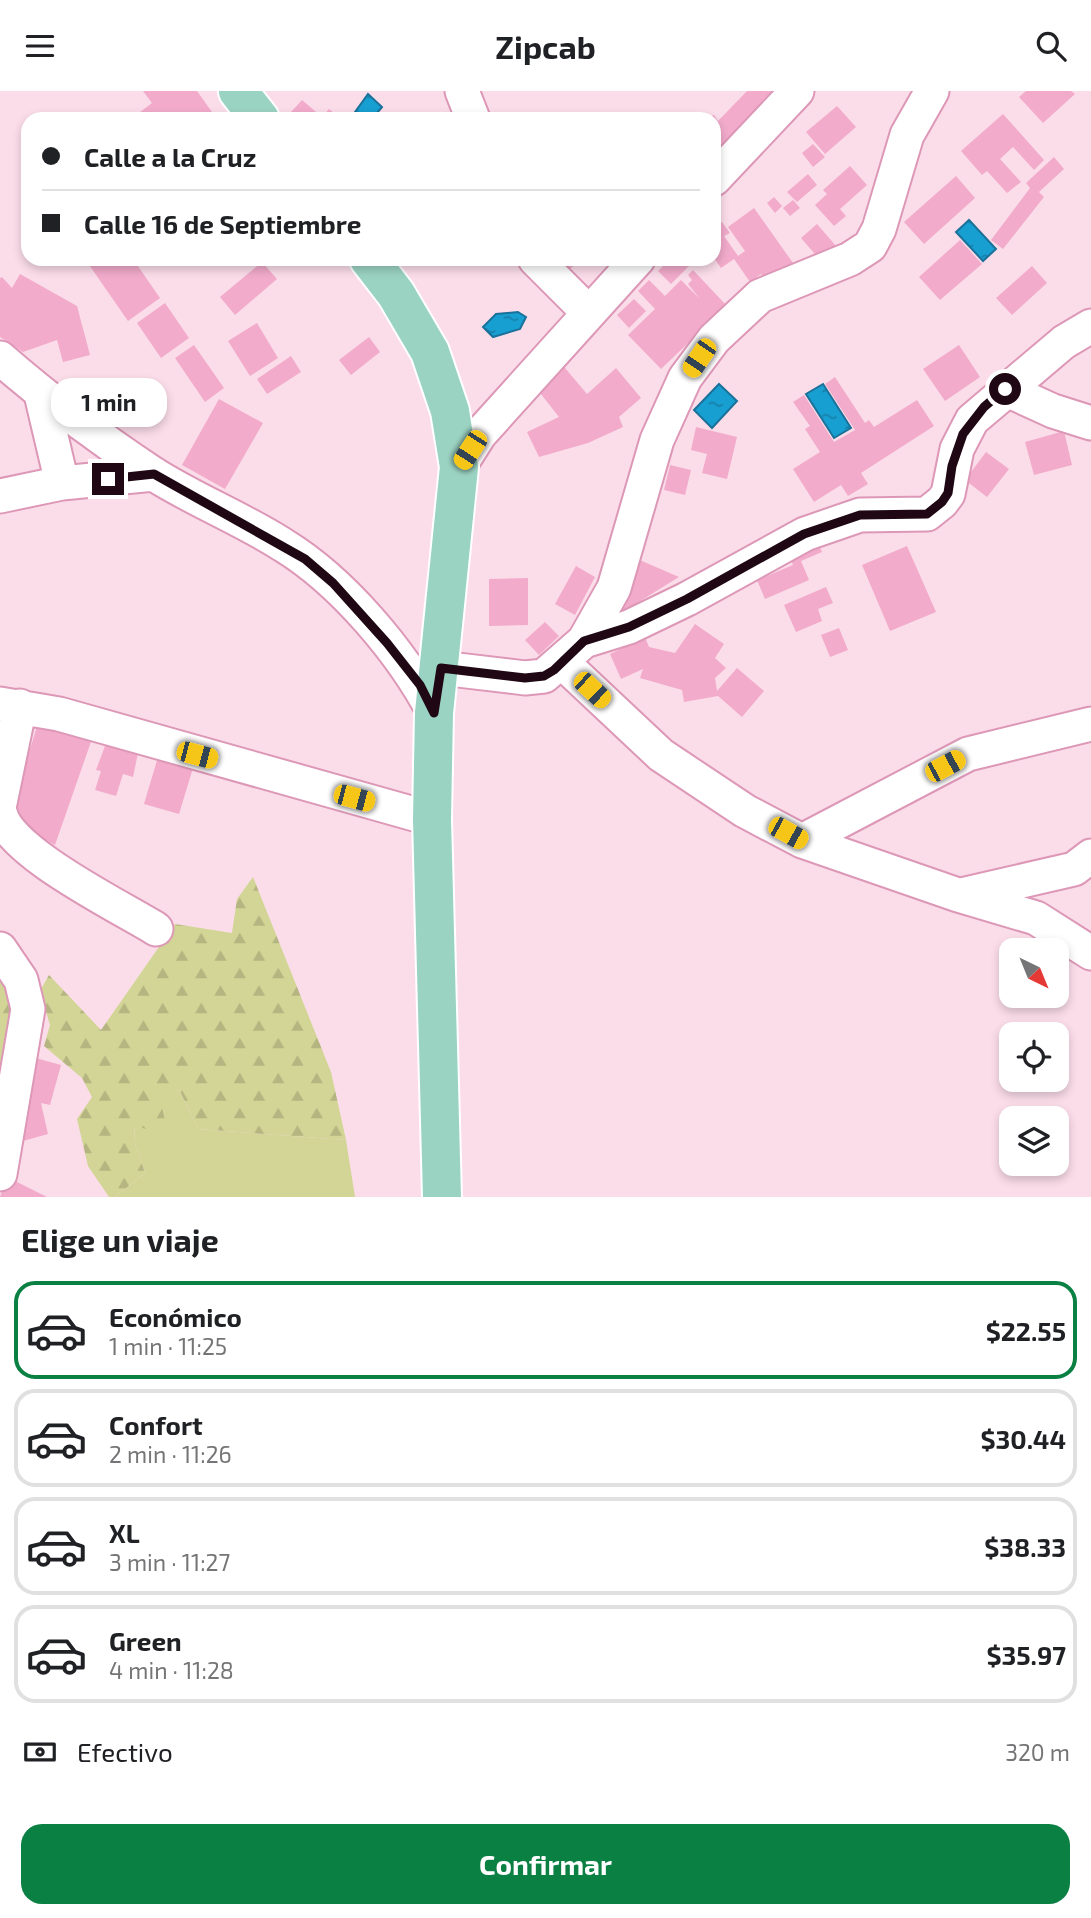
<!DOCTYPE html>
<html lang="es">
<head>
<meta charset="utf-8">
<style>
  :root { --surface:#fff; --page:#f6f6f6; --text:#202124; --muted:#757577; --line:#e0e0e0; --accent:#0b8043 }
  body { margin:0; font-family:"Exo 2",sans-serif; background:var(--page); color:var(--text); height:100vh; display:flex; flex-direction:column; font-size:26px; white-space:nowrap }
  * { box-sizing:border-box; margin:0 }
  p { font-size:23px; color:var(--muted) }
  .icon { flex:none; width:38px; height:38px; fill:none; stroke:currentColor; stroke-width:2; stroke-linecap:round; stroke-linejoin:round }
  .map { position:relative; height:1106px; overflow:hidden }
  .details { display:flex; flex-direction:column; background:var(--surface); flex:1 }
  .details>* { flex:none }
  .top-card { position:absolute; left:21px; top:21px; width:700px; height:154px; border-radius:21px; box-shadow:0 4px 10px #0003; display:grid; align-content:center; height:154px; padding:0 21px; background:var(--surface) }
  .needle { width:46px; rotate:137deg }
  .buttons { position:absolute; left:999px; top:847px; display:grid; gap:14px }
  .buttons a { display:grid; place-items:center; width:70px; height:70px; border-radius:14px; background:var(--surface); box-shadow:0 4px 10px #0003; font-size:35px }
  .end { position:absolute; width:32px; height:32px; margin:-16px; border:9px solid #1f0713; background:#fff; box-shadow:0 0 0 4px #fff }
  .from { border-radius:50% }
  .bubble { position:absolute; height:49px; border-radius:21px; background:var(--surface); box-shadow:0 4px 10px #0003; font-size:23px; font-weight:700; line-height:49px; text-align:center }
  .car { position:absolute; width:21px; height:42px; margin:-21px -10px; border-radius:9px; box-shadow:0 0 5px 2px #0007; background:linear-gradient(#f5c518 24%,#345 0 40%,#f5c518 0 76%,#345 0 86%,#f5c518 0) }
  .top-card b { display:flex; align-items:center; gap:24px; height:66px; font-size:26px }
  .top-card b+b { border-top:2px solid var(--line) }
  .top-card i { width:18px; height:18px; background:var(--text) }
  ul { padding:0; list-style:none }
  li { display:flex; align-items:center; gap:21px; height:98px; margin:0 14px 10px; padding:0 7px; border:4px solid var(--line); border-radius:21px }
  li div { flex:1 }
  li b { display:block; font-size:26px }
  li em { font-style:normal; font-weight:700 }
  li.selected { border-color:var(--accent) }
  li>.icon { width:63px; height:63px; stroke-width:1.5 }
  h2 { padding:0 21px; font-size:32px; line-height:84px }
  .pay { display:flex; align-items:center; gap:18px; height:77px; padding:0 21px; font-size:26px }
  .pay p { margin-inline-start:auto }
  .cta { display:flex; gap:14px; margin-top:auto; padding:14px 21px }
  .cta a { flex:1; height:80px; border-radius:21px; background:var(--accent); color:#fff; font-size:28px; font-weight:700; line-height:80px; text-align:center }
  header { display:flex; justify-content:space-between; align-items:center; height:91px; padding:0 21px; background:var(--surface); font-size:32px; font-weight:700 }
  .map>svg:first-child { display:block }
  .grass { fill:#d2d595 }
  .forest { fill:url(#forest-firs) }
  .water { fill:url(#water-ripples); stroke:#1a7199; stroke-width:2 }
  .building { fill:#f2abcb }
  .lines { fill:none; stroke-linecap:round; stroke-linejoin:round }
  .minor-casing { stroke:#dd97b7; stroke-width:37 }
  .major-casing { stroke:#fff; stroke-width:42 }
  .minor { stroke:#fff; stroke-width:33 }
  .major { stroke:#9bd3c2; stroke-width:38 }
  .route { stroke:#1f0713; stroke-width:9 }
</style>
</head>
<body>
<header><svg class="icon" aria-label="menu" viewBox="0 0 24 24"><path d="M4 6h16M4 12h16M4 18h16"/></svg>Zipcab<svg class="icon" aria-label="search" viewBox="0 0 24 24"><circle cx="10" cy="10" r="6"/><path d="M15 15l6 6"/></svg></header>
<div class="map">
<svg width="1091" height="1106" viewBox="0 0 1091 1106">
  <defs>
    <pattern id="forest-firs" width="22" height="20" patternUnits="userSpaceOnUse" patternTransform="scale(1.75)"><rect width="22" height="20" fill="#d2d595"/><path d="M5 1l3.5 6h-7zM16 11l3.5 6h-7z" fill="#b4b580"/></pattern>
    <pattern id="water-ripples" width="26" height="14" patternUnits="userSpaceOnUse" patternTransform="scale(1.75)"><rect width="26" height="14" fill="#189fd2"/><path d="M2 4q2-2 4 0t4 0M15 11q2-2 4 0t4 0" fill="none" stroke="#1580a9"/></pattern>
  </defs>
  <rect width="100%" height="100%" fill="#fbdde9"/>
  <path class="grass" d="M 179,998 L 198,1038 L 346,1049 L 355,1106 L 115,1106 L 145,1082 L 135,1053 L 134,1034 Z"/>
  <path class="forest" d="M 253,786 L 331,981 L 346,1049 L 198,1038 L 179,998 L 161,1013 L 165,1029 L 154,1041 L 134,1034 L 135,1053 L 145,1082 L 115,1106 L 109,1106 L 88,1075 L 77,1028 L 92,1006 L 82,987 L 44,955 L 50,934 L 40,900 L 49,884 L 101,939 L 175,833 L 232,842 L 237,808 Z
    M 0,874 L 15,893 L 0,1043 Z"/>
  <path class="water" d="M 368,3 L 382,16 L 372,28 L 350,28 Z
    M 969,129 L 996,158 L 983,170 L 956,141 Z
    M 518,221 L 526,226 L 520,238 L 493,246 L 483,236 L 496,223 Z
    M 719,293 L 737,310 L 712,337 L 694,319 Z
    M 823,293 L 851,337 L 834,347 L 806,303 Z"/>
  <path class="building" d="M 143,0 L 197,0 L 212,21 L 207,25 L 209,28 L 131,28 L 152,12 Z
    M 747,0 L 781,0 L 714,71 L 714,28 L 707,26 L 714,24 L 718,30 Z
    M 1026,0 L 1071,0 L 1075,3 L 1043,32 L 1019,6 Z
    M 302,9 L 322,26 L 329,18 L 341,28 L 300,28 L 291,21 Z
    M 837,15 L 856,36 L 825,63 L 806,41 Z
    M 1003,23 L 1044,69 L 1034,79 L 1013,56 L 1000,68 L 1021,91 L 1007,102 L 987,80 L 982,84 L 961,60 Z
    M 813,53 L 825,66 L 813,76 L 802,62 Z
    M 1054,66 L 1064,78 L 1039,101 L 1044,106 L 1003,158 L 991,149 L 1030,97 L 1026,92 Z
    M 850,75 L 867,94 L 840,118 L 846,125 L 834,135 L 815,114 L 827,103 L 823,99 Z
    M 808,83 L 817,94 L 797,111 L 787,101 Z
    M 956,85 L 975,107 L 924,153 L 904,131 Z
    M 774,106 L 782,115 L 775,122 L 767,112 Z
    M 793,109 L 800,117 L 790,125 L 783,117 Z
    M 754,117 L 798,179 L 765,188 L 761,183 L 750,191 L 734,168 L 721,177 L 714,167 L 714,137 L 722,131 L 730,142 L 724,145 L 738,165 L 745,160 L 728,136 Z
    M 817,133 L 843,163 L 827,177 L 801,147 Z
    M 960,149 L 982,173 L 940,209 L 919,186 Z
    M 85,168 L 133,168 L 160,207 L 128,230 Z
    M 560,168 L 581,168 L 569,179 Z
    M 670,168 L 682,168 L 689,175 L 671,193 L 658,180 Z
    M 262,171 L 277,188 L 235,224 L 220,206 Z
    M 1032,175 L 1047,192 L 1012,224 L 996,207 Z
    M 693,179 L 727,215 L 661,278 L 628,244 L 655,218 L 638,200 L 649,189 L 665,205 L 681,189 L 700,208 L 688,193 L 692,189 L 688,184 Z
    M 20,183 L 77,215 L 90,264 L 63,271 L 57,249 L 23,261 L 0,246 L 0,187 L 2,186 L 12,197 Z
    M 634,208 L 646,220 L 629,237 L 617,224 Z
    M 165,212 L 189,247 L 161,267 L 137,232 Z
    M 257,232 L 278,267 L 250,285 L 228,250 Z
    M 369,246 L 380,261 L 351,284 L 339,269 Z
    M 194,254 L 224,297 L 205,311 L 175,267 Z
    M 959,254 L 980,286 L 945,310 L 923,278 Z
    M 291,265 L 301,281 L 267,303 L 257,288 Z
    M 560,271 L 587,303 L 616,277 L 641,307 L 619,326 L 623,336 L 588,352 L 539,366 L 527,341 L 559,326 L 537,298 Z
    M 835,286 L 865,332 L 869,329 L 874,336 L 917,309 L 934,335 L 861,382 L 868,393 L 848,405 L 841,394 L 814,411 L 793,378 L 820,361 L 805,338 L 810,335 L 793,311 L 804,304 L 834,351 L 855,339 L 825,293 Z
    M 219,308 L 263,332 L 225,398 L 182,374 Z
    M 696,336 L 737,346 L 727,388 L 702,382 L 707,363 L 691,359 Z
    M 1064,340 L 1072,374 L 1034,384 L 1025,351 Z
    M 986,361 L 1009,378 L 987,406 L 965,389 Z
    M 670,374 L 691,379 L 685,404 L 664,399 Z
    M 816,448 L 822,461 L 801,470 L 809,489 L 765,508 L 757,489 L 793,474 L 787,460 Z
    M 907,455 L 936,521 L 890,540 L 862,474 Z
    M 635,467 L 679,486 L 616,525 Z
    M 576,475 L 595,486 L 575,524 L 555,513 Z
    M 528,487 L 528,534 L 489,535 L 489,488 Z
    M 826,496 L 833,512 L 818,518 L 822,530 L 796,541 L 784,514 Z
    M 545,531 L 559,545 L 539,564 L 525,549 Z
    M 695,533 L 724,553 L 715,567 L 726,577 L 715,587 L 717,600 L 737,577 L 764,600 L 742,626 L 718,605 L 684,611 L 682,599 L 640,587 L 643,578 L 621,588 L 610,563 L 645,546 L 649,556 L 675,562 Z
    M 839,537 L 848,559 L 830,566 L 821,544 Z
    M 39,629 L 93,645 L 55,754 L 8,729 Z
    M 108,647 L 139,657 L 133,686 L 123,683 L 116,705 L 95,699 L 101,680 L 96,679 Z
    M 158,666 L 193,677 L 179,723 L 144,713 Z
    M 32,966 L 61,974 L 50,1014 L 41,1012 L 48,1043 L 23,1050 L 14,1016 Z
    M 7,1086 L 47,1106 L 0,1106 Z"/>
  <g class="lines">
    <defs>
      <path id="minor" d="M 462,0 L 473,28
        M 714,88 L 797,0
        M 535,168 L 588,221
        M 0,267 C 48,309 99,347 152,382 C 194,409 241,427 283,454 C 342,490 402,561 434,622
        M 1005,298 L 1053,320 L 1091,332
        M 41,303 L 62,392
        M 459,376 L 480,343 L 638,168
        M 0,405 L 62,392 L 154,383
        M 584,550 L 614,497 L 657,349 L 685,287 L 714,248 L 760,205 L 850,168 L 870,155 L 879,138 L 907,44 L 932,0
        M 562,571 L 661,664 L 745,720 L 802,750 L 958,804 L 1036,827 L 1091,862
        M 441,577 L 525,587 L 544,585 L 584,550 L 629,536 L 687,508 L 805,443 L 860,424 L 927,423 L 942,411 L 948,403 L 957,358 L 972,329 L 1064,251 L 1091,235
        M 0,613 L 59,623 L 432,728
        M 0,712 L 20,615
        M 0,721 C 8,761 119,815 156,838
        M 802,750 L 968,663 L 1091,633
        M 961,804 L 1074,778 L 1091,765
        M 0,858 L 21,889 L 28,918 L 0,1083"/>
      <path id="major" d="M 238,0 L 260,28
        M 369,168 L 396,203 L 430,261 L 450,320 L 459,376 L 434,622 L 432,728 L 442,1106"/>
    </defs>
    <use href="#minor" class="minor-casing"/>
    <use href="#major" class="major-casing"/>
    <use href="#minor" class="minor"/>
    <use href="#major" class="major"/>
  </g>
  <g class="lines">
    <path class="route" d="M 108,388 L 154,383 L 305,468 L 333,492 L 387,552 L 420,594 L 434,622 L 441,577 L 525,587 L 544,585 L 554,579 L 584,550 L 629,536 L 687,508 L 804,443 L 860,424 L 927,423 L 942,411 L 948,402 L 952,375 L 963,343 L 984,316 L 1005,298"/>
  </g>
</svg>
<div class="buttons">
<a><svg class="needle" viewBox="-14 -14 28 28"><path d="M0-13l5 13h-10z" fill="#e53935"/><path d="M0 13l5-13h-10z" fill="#757577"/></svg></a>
<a><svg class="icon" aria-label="locate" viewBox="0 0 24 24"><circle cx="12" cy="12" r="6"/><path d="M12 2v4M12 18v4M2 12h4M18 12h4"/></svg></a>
<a><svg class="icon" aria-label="layers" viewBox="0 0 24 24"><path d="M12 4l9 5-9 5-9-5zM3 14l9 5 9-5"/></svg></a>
</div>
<i class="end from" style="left:1005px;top:298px"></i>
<i class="end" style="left:108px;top:388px"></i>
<div class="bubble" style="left:51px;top:287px;width:116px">1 min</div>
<i class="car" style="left:699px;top:267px;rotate:214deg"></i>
<i class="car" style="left:470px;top:359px;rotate:213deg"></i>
<i class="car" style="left:592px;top:599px;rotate:133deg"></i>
<i class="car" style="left:197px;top:664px;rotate:105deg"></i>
<i class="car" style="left:945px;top:675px;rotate:62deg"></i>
<i class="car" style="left:354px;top:707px;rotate:105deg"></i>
<i class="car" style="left:788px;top:742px;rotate:119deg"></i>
<div class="top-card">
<b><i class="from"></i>Calle a la Cruz</b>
<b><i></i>Calle 16 de Septiembre</b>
</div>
</div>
<section class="details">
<h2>Elige un viaje</h2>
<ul>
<li class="selected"><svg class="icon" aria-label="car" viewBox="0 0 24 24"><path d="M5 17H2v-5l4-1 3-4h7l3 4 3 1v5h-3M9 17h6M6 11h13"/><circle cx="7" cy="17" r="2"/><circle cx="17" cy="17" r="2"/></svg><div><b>Económico</b><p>1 min · 11:25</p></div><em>$22.55</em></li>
<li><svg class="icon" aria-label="car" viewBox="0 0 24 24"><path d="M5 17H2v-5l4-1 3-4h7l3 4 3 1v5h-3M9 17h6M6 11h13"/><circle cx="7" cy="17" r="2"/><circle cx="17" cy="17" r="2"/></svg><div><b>Confort</b><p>2 min · 11:26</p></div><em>$30.44</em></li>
<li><svg class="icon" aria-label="car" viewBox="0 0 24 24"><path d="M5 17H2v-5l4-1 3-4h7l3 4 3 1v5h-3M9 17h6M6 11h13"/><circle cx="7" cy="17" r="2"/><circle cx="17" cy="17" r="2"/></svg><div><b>XL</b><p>3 min · 11:27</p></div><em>$38.33</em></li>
<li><svg class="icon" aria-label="car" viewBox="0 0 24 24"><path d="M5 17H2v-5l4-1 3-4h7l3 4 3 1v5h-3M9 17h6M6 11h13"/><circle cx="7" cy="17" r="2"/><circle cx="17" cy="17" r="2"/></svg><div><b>Green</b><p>4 min · 11:28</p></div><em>$35.97</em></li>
</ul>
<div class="pay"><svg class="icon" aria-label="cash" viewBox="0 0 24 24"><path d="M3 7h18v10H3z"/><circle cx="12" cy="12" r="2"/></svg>Efectivo<p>320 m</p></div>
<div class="cta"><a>Confirmar</a></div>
</section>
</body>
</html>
